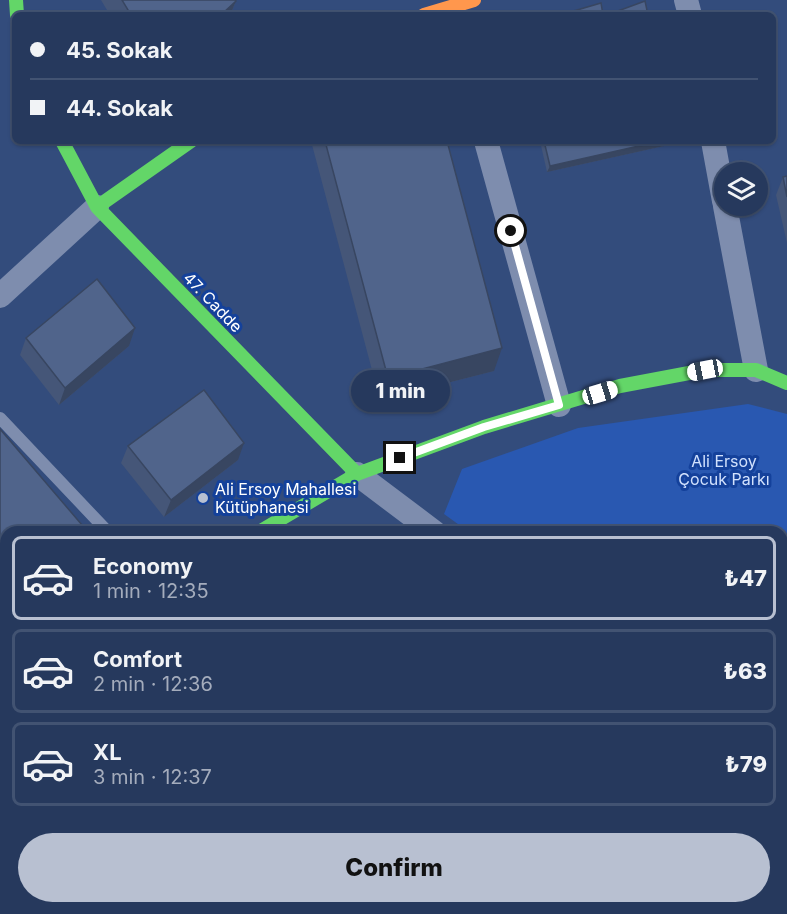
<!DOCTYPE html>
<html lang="en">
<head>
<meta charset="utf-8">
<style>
  :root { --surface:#26395d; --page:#2e4063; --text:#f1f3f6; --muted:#a4acbc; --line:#425372; --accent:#b8c0d1 }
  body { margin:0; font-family:Inter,sans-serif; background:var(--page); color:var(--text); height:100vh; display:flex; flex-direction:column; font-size:22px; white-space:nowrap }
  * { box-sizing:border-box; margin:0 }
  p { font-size:20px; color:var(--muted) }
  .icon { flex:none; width:33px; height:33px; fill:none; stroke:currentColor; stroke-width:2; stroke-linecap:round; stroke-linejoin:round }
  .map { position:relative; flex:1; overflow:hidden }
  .side { position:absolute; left:0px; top:526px; width:788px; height:388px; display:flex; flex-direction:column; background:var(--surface); border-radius:18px 18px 0 0; box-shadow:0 2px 4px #0004,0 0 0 2px var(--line) }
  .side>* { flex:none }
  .banner { position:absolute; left:12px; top:12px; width:764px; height:132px; border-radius:9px; box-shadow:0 2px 4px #0004,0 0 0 2px var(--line); display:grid; align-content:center; height:132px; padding:0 18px; background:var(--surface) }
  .controls { position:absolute; left:714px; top:162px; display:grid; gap:12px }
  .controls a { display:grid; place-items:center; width:54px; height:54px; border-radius:50%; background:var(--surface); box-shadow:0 2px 4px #0004,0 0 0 2px var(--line); font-size:30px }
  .end { position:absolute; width:27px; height:27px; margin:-14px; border:8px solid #fff; background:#111; box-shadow:0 0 0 3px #111 }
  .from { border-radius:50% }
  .bubble { position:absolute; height:42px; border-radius:21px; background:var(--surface); box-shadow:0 2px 4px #0004,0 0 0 2px var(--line); font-size:20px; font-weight:800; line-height:42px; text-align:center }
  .car { position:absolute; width:18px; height:36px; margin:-18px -9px; border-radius:8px; box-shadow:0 0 4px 2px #0007; background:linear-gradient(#fff 24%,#345 0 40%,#fff 0 76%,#345 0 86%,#fff 0) }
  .banner b { display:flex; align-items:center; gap:21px; height:57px; font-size:22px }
  .banner b+b { border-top:2px solid var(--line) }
  .banner i { width:15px; height:15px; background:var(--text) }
  ul { padding:10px 0 0; list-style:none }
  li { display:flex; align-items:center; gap:18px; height:84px; margin:0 12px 9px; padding:0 6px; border:3px solid var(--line); border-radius:9px }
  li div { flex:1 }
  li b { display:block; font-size:22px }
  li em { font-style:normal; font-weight:800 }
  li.current { border-color:var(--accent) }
  li>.icon { width:54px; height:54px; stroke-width:1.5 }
  .action { display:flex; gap:12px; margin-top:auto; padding:12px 18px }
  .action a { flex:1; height:69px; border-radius:36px; background:var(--accent); color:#111; font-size:24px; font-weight:800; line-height:69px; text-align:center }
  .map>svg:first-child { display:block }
  .green { fill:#2958b1 }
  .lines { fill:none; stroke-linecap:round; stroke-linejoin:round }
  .lane { stroke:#7e8dae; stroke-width:12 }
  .street { stroke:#7e8dae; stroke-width:24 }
  .fast { stroke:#63d668; stroke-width:14 }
  .slow { stroke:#ff974d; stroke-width:14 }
  .jam { stroke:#b3261e; stroke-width:14 }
  .wall { fill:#455678 }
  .shaded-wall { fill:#384661 }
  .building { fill:#50648b; stroke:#384661; stroke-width:1.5 }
  .route { stroke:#fff; stroke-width:8 }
  .poi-dot { fill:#b8c0d1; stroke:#14419b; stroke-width:2 }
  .labels { text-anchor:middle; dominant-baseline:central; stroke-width:6; stroke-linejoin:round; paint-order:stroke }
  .street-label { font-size:16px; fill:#fff; stroke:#14419b }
  .park-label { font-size:16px; fill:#d1e1fd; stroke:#14419b }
  .poi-label { font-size:16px; fill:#fff; stroke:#14419b; text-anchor:start }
</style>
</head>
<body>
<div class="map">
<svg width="787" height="914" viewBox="0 0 787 914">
  <rect width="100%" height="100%" fill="#334c7c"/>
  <path class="green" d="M 748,404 L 787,414 L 787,765 L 782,761 L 782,532 L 469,532 L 444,514 L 462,469 L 578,428 Z
    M 0,787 L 6,792 L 6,909 L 147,909 L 153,914 L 0,914 Z"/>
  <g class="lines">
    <path class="lane" d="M 0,418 L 108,532"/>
    <path class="street" d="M 686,0 L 690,15
      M 486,141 L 559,405
      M 713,141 L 724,201
      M 725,206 L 756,370
      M 0,296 L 97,207
      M 357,474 L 434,532
      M 782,820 L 787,813
      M 705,914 L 709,909"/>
    <path class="fast" d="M 16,0 L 17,15
      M 62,141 L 97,207 L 357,474
      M 97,207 L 191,141
      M 259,532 L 357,474 L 484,427 L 620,386 L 705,370 L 756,370 L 787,383
      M 0,754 L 6,760
      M 175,909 L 182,914"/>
    <path class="slow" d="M 424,15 L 474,0"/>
    <path class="jam" d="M 0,699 L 6,705
      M 253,909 L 259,914"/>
  </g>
  <path class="wall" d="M 101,0 L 235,0 L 236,1 L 230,15 L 110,15 Z
    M 311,141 L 447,141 L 494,371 L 380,400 Z
    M 540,141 L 674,141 L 673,144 L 547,172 Z
    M 787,176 L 787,243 L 776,195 L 783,177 Z
    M 26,338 L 129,346 L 59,405 L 20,355 Z
    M 0,429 L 6,532 L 6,626 L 0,619 Z
    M 128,446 L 238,460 L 164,517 L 121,463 Z
    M 592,909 L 665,909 L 662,914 L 600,914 Z"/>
  <path class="shaded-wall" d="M 236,1 L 230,15 L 220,15 Z
    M 661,141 L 674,141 L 673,144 L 547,172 L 550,166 Z
    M 135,328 L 129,346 L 59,405 L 65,388 Z
    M 502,348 L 494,371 L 380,400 L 388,378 Z
    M 244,443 L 238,460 L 164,517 L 171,500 Z
    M 660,909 L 665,909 L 662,914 L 656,914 Z"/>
  <path class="building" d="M 122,0 L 235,0 L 236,1 L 223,13 L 220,15 L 131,15 Z
    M 645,1 L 648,15 L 607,15 Z
    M 601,3 L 603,15 L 560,15 Z
    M 325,141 L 447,141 L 502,348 L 388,378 Z
    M 544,141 L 661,141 L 550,166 Z
    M 787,176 L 787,197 L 783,177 Z
    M 97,279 L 135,328 L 65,388 L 26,338 Z
    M 204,390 L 244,443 L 171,500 L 128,446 Z
    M 0,429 L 88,532 L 6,532 L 6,617 L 0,610 Z
    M 332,529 L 384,532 L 332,532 Z
    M 421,909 L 472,909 L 478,914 L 421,914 L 419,912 Z
    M 624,909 L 660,909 L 656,914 L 631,914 Z"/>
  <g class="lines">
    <path class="route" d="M 400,458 L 484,427 L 559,405 L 511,231"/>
  </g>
  <circle class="poi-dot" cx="203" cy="498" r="6"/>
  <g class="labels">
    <g class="street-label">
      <text transform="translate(213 302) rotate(46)">47. Cadde</text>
    </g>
    <g class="park-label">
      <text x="724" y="461">Ali Ersoy<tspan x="724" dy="18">Çocuk Parkı</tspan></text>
    </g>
    <g class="poi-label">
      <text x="215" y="489">Ali Ersoy Mahallesi<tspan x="215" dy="18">Kütüphanesi</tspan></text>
    </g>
  </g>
</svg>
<div class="controls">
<a><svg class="icon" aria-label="layers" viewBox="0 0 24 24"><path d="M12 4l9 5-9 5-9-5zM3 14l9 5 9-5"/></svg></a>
</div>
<i class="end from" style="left:511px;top:231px"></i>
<i class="end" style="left:400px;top:458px"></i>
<div class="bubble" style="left:351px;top:370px;width:99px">1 min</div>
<i class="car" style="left:705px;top:370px;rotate:259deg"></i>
<i class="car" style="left:600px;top:393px;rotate:73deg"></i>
<div class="banner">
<b><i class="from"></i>45. Sokak</b>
<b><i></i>44. Sokak</b>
</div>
<section class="side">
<ul>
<li class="current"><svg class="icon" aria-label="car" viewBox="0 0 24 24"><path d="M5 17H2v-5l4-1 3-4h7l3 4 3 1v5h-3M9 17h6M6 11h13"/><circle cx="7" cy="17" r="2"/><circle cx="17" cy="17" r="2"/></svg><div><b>Economy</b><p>1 min · 12:35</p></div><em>₺47</em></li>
<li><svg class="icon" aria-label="car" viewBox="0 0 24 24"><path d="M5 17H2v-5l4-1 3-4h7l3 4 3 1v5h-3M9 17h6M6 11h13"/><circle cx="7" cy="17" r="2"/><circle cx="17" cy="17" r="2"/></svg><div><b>Comfort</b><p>2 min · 12:36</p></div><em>₺63</em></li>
<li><svg class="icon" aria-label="car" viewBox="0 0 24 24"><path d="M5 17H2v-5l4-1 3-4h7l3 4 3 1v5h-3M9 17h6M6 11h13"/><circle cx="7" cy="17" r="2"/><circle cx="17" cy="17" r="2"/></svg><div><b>XL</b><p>3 min · 12:37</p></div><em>₺79</em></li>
</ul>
<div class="action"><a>Confirm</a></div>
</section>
</div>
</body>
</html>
